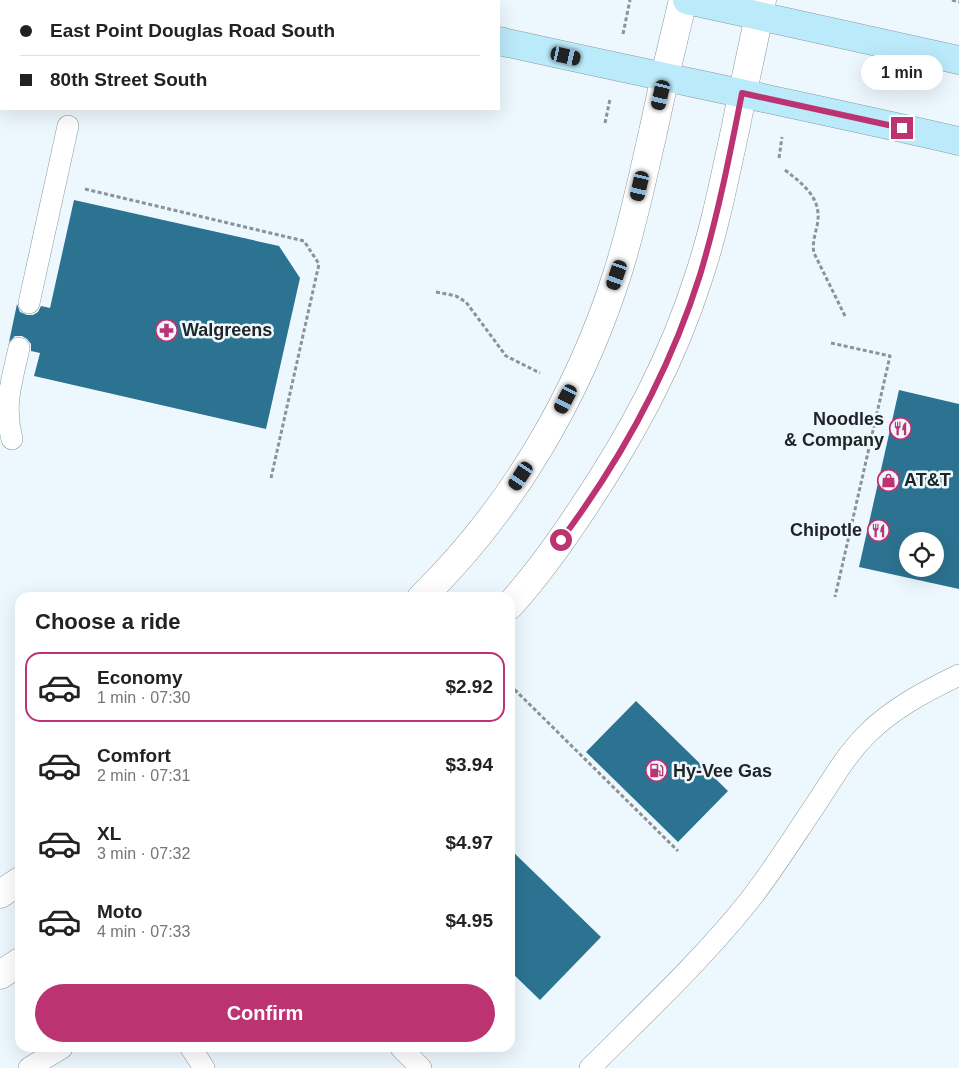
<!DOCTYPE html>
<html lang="en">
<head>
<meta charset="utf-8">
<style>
  :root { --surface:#fff; --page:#f6f6f6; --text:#222; --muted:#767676; --line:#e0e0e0; --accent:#bb3371 }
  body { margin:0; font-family:Helvetica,sans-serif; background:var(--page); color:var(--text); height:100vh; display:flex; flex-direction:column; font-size:19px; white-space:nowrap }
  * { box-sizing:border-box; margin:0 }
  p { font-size:16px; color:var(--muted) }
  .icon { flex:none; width:28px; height:28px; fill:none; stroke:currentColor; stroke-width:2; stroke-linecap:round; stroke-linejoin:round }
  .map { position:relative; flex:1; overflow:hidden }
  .drawer { position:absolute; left:15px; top:592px; width:500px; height:460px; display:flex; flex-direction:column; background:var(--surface); border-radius:15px; box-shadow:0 5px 20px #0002 }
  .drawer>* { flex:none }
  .hud { position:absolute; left:0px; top:0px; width:500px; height:110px; box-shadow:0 5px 20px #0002; display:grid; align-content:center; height:110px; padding:0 20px; background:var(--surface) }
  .tools { position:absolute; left:899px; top:532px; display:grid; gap:10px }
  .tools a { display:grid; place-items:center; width:45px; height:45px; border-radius:50%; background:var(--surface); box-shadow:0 5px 20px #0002; font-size:25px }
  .end { position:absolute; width:22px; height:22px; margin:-11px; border:6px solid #bb3371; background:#fff; box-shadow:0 0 0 2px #fff }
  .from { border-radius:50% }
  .bubble { position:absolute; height:35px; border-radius:18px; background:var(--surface); box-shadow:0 5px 20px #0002; font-size:16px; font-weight:600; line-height:35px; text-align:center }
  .car { position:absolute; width:15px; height:30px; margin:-15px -8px; border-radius:6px; box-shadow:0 0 4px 1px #0007; background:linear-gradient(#222 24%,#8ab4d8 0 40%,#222 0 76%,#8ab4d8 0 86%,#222 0) }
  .hud b { display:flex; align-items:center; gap:18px; height:48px; font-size:19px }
  .hud b+b { border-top:1px solid var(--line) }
  .hud i { width:12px; height:12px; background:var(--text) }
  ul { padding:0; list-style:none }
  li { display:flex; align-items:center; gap:15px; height:70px; margin:0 10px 8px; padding:0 10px; border:2px solid transparent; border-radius:15px }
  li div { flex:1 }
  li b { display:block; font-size:19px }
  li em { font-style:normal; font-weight:600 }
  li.current { border-color:var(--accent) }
  li>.icon { width:45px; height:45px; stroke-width:1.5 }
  h2 { padding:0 20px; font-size:22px; line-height:60px }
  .cta { display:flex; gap:10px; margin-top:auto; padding:10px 20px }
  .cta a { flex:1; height:58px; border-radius:30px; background:var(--accent); color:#fff; font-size:20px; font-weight:600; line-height:58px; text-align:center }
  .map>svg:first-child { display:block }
  .building { fill:#2c7391; fill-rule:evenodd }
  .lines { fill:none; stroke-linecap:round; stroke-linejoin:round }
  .service-casing { stroke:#8c979c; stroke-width:22 }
  .tertiary-casing { stroke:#8c979c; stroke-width:29 }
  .secondary-casing { stroke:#8c979c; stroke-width:29 }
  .path { stroke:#8b9397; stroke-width:3; stroke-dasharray:4 2.5; stroke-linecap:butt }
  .service { stroke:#fff; stroke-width:21 }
  .tertiary { stroke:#fff; stroke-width:28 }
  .secondary { stroke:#bbeafa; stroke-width:28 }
  .route { stroke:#bb3371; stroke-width:6 }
  .labels { text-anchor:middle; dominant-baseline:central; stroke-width:5; stroke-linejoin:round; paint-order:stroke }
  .poi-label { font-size:18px; font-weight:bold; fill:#1f2326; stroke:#edf8fe; text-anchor:start }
</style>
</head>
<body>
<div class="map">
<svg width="959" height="1068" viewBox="0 0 959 1068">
  <rect width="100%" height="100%" fill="#edf8fe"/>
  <path class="building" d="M 74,200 L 279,246 L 300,278 L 266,429 L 34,376 L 40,353 L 31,351 L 31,344 L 27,339 L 22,336 L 15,336 L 9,342 L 17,304 L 20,312 L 27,315 L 33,315 L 38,312 L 41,306 L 50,308 Z
    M 899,390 L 959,404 L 959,589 L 859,567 ZM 908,541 L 935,541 L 935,569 L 908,569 Z
    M 636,701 L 728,791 L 678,842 L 586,752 Z
    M 510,849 L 601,937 L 540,1000 L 510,971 Z"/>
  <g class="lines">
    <defs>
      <path id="service" d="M 29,303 L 68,126
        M 12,439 C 3,405 12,381 19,348
        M 191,1048 L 204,1068
        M 401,1048 L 421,1068
        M 29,1068 L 62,1048
        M 590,1068 C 644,1014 701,961 749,901 C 774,869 795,835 818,801 C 833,778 847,754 867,734 C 893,708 926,691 959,675"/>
      <path id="tertiary" d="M 421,598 C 512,509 578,396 617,275 C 632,228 642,180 653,132 C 662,88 672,44 683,0
        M 510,605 C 538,574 562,540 585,505 C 633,432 672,361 699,276 C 715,228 725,176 736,126 C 744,84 754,42 762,0
        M 0,894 L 20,881
        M 0,975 L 20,962"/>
      <path id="secondary" d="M 317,0 L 322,1
        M 687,0 L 959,60
        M 499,41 C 652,75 806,106 959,141"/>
    </defs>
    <use href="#service" class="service-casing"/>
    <use href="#tertiary" class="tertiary-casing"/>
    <use href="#secondary" class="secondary-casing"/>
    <path class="path" d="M 952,0 L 959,2
      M 623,34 L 630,0
      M 605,123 L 610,99
      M 779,158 L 782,137
      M 785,170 C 804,185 823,199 817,226 C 815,235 812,244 814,253 L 845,316
      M 85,189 L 304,241 L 319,264 L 271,478
      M 436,292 L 456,296 L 466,302 L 506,356 L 540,373
      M 831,343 L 890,356 L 835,597
      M 510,685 L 678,851"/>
    <use href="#service" class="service"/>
    <use href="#tertiary" class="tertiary"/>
    <use href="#secondary" class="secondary"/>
  </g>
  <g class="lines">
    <path class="route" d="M 561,540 C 621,460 670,370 700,275 C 718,215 730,154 742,93 L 902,128"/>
  </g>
  <defs>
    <symbol id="pharmacy-ring" viewBox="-11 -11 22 22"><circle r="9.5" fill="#edf8fe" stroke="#bb3371" stroke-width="1.5"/><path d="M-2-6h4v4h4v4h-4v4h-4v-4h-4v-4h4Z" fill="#bb3371"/></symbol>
    <symbol id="restaurant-ring" viewBox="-11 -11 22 22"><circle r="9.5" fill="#edf8fe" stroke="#bb3371" stroke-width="1.5"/><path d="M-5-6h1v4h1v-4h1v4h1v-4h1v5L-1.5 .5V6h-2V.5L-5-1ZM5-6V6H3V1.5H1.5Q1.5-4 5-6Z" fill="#bb3371"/></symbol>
    <symbol id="shop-ring" viewBox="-11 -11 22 22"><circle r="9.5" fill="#edf8fe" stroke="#bb3371" stroke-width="1.5"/><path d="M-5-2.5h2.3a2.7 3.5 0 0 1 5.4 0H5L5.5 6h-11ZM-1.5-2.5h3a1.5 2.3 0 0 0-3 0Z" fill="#bb3371"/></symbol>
    <symbol id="fuel-ring" viewBox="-11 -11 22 22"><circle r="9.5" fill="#edf8fe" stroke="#bb3371" stroke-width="1.5"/><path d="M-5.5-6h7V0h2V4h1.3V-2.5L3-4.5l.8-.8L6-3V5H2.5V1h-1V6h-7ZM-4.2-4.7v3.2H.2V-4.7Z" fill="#bb3371"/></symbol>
  </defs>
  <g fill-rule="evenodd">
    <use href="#pharmacy-ring" x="154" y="318" width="25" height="25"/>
    <use href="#restaurant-ring" x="888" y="416" width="25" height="25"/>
    <use href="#shop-ring" x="876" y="468" width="25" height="25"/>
    <use href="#restaurant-ring" x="866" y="518" width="25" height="25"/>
    <use href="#fuel-ring" x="644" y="758" width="25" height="25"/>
  </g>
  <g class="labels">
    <g class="poi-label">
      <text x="182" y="330">Walgreens</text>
      <text x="884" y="419" text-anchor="end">Noodles<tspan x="884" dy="21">&amp; Company</tspan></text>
      <text x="904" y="480">AT&amp;T</text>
      <text x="862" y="530" text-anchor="end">Chipotle</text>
      <text x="673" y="771">Hy-Vee Gas</text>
    </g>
  </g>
</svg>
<div class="tools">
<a><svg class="icon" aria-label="locate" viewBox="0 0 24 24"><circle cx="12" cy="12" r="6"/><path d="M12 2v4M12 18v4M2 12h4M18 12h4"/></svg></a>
</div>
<i class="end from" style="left:561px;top:540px"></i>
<i class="end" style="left:902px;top:128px"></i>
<div class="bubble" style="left:861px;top:55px;width:82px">1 min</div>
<i class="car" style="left:566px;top:56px;rotate:103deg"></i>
<i class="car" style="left:661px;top:95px;rotate:193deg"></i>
<i class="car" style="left:640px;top:186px;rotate:193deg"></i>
<i class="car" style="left:617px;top:275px;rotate:199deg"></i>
<i class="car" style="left:566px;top:399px;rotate:207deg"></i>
<i class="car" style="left:521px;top:476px;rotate:213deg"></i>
<div class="hud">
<b><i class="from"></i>East Point Douglas Road South</b>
<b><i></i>80th Street South</b>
</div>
<section class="drawer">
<h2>Choose a ride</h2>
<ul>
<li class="current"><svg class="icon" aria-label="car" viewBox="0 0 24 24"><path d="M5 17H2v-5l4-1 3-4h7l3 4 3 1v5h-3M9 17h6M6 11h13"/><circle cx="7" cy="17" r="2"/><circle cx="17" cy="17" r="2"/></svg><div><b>Economy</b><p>1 min · 07:30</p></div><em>$2.92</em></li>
<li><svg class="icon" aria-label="car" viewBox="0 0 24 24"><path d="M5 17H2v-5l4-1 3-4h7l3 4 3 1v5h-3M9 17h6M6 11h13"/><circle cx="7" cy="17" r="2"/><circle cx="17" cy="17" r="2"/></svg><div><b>Comfort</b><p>2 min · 07:31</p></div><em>$3.94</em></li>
<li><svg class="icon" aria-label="car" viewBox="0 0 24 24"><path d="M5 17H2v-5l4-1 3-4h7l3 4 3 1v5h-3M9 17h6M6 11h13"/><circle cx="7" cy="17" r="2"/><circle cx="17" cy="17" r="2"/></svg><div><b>XL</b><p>3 min · 07:32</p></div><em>$4.97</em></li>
<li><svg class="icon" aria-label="car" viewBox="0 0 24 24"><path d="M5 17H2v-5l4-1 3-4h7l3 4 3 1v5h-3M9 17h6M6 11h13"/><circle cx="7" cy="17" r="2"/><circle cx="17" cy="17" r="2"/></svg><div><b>Moto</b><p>4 min · 07:33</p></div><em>$4.95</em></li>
</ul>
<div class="cta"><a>Confirm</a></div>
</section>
</div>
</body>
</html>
